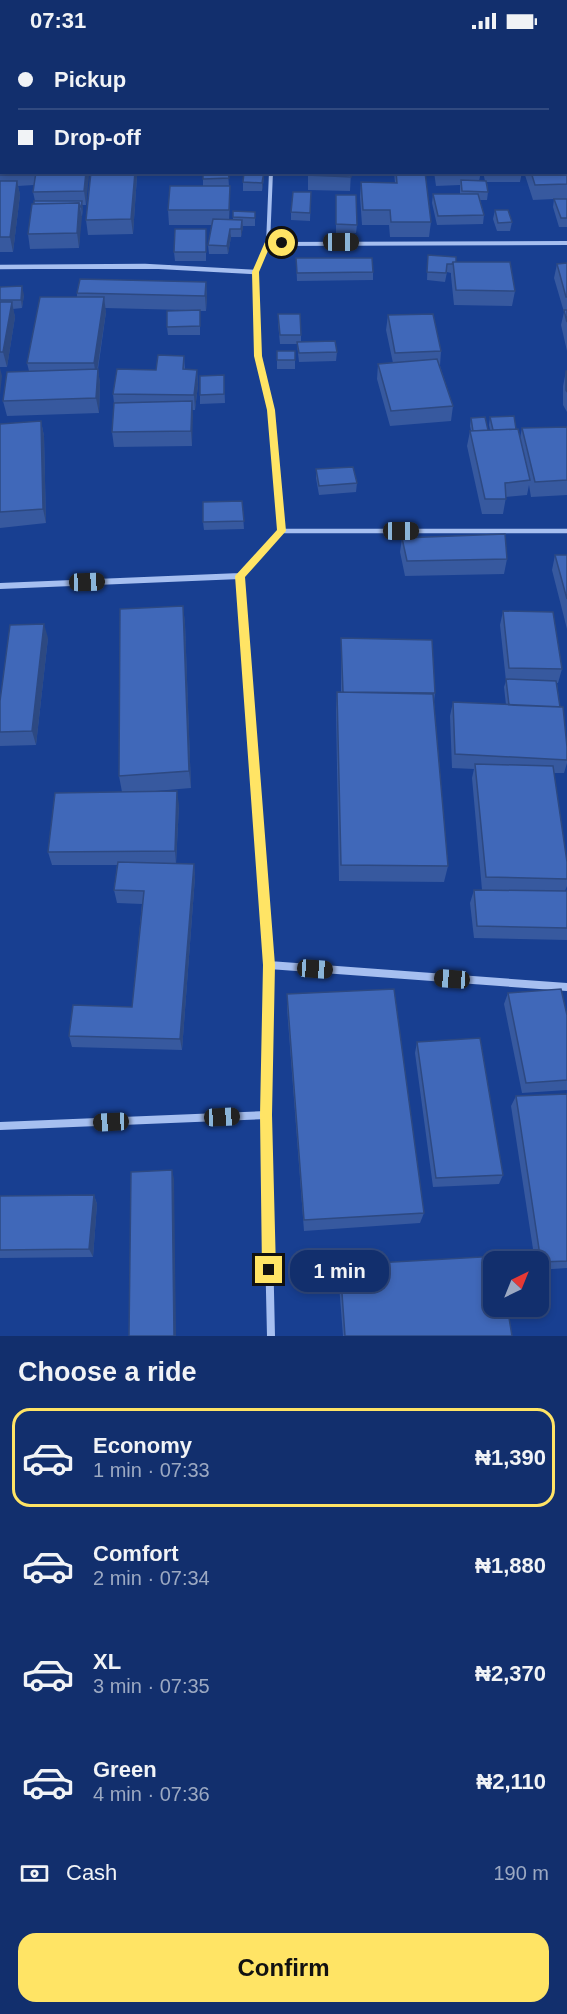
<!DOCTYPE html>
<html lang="en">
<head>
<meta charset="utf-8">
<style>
  :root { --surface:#122f6d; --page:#1f3b75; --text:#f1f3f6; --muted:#9ca9c2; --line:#314a80; --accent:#ffe465 }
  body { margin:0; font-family:Arial,sans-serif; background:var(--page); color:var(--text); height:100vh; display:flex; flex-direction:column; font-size:22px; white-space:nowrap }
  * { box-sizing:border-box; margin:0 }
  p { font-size:20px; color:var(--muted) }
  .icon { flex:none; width:33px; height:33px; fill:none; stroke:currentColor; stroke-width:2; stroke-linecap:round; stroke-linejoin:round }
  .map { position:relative; height:1294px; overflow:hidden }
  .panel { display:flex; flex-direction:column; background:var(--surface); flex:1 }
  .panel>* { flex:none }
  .banner { position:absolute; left:0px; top:0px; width:567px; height:132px; box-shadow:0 3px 9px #0003,0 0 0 2px var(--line); display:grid; align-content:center; height:132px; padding:0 18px; background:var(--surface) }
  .needle { width:39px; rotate:43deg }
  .buttons { position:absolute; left:483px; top:1209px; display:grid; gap:12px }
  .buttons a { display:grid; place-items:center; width:66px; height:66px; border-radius:12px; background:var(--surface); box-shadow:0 3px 9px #0003,0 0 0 2px var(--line); font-size:30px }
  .end { position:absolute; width:27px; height:27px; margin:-14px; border:8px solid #ffe465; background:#111; box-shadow:0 0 0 3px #111 }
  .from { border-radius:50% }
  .bubble { position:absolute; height:42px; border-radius:18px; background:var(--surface); box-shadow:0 3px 9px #0003,0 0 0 2px var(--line); font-size:20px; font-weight:700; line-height:42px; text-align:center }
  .car { position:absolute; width:18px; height:36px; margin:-18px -9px; border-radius:8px; box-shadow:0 0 4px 2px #0007; background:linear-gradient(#222 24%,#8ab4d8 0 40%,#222 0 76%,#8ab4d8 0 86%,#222 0) }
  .banner b { display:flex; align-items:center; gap:21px; height:57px; font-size:22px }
  .banner b+b { border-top:2px solid var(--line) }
  .banner i { width:15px; height:15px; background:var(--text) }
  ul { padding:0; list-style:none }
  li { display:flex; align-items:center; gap:18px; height:99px; margin:0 12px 9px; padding:0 6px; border:3px solid transparent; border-radius:18px }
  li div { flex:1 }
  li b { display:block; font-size:22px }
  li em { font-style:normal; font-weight:700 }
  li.on { border-color:var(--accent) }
  li>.icon { width:54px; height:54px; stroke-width:1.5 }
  h2 { padding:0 18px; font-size:27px; line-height:72px }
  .pay { display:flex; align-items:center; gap:15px; height:66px; padding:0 18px; font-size:22px }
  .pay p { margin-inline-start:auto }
  .button { display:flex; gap:12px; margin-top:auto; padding:12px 18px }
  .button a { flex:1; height:69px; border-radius:18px; background:var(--accent); color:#111; font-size:24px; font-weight:700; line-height:69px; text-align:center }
  .status { display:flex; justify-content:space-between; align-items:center; height:42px; padding:0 30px; background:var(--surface); direction:ltr }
  .status svg { height:16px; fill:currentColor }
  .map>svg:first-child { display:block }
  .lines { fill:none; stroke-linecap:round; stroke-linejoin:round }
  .street-far3 { stroke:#a6bff0; stroke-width:4 }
  .street-far2 { stroke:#a6bff0; stroke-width:4.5 }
  .street-far1 { stroke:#a6bff0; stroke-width:6 }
  .street { stroke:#a6bff0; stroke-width:8 }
  .wall { fill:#37599f }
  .shaded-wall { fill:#2d4982 }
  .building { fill:#4068b9; stroke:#2d4982; stroke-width:1.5 }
  .route { fill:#ffe465 }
</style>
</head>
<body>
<div class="status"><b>07:31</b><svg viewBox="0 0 49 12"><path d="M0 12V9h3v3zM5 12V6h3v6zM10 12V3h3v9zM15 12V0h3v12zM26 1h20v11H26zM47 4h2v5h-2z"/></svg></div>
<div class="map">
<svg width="567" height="1294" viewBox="0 0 567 1294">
  <rect width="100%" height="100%" fill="#183f91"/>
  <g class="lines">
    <path class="street-far3" d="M 268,202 L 567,201
      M 0,225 L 169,225
      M 257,225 L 268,202 L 271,130"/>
    <path class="street-far2" d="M 258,224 L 255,230 L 258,313 L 271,368 L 282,489
      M 0,225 L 145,224 L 255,230
      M 266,506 L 282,489 L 567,489"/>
    <path class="street-far1" d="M 240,534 L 264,857
      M 0,544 L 240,534 L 268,504"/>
    <path class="street" d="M 264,855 L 269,923 L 266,1073 L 271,1294
      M 269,923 L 567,945
      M 0,1084 L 266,1073"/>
  </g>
  <path class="wall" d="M 75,0 L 120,0 L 120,2 L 75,2 Z
    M 356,0 L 375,0 L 356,1 Z
    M 461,0 L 500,0 L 461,1 Z
    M 512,0 L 532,0 L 532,2 Z
    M 546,0 L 567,0 L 567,1 L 547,1 Z
    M 566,30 L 567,30 L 567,61 L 566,61 Z
    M 566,70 L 567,70 L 567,93 L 566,93 Z
    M 0,112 L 2,112 L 2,130 L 88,130 L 86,163 L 82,163 L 83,167 L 82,174 L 81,174 L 79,206 L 30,207 L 28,192 L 35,159 L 33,150 L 34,143 L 18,144 L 20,153 L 13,210 L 0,210 Z
    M 567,114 L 567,185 L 559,185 L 553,165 L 554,157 L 533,158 L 524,130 L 566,130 Z
    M 203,130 L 228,130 L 230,159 L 229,178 L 233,178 L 233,169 L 255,170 L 255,184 L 243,184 L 241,195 L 231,195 L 228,212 L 209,212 L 208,203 L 212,183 L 169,183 L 168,168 L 203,144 Z
    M 308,130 L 351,130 L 350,149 L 308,148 Z
    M 394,130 L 425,130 L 431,180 L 429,195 L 390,195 L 389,183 L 362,183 L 360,155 L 361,140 L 395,141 Z
    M 434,130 L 481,130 L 479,139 L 485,139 L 483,130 L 522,130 L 520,140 L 487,140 L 488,150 L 487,158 L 480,158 L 484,173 L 483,182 L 437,183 L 432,161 L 433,152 L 460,152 L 460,143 L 436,144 Z
    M 137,134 L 133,192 L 88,193 L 86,178 Z
    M 264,136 L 262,149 L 243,149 L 243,140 Z
    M 311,150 L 310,179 L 291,178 L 291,170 Z
    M 336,153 L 357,183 L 356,191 L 336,191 Z
    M 495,168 L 512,180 L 510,189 L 497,189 L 493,177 Z
    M 206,187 L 206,219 L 175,219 L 174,210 Z
    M 428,213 L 456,220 L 515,249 L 512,264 L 454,263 L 451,234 L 451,231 L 447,230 L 445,240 L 427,238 Z
    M 296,216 L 373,230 L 373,238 L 297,239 Z
    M 567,221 L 567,309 L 561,283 L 564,270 L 554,236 L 557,222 Z
    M 206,240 L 207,255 L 206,269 L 200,269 L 200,293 L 168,293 L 167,285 L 185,268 L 105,266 L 106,270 L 98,327 L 100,342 L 99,371 L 7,374 L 3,359 L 29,329 L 27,321 L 77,255 L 77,251 Z
    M 0,245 L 24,253 L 22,266 L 13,267 L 15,275 L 7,325 L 0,325 Z
    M 388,273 L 441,309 L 440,324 L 453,364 L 451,379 L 390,384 L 377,337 L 378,322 L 393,321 L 386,288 Z
    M 278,281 L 301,293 L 301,300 L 337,310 L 336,319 L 299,320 L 297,302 L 280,302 Z
    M 277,309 L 295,309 L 295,327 L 277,327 Z
    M 184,314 L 185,327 L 197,328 L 198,343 L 195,368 L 192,368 L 192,404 L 114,405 L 112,390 L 114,361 L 113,352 L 156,328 Z
    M 566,329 L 567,329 L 567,370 L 563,363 L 563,344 Z
    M 224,333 L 225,361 L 200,362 L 200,353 Z
    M 490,375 L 516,387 L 520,396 L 522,386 L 567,385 L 567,453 L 531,455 L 529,443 L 527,453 L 506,455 L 503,472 L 482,472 L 467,404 L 470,389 L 471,389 L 470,384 L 471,376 L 488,388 L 490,388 L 489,383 Z
    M 41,379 L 44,394 L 46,481 L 0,486 L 0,382 Z
    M 316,427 L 357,441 L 356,450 L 319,453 L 316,436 Z
    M 242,459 L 244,487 L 204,488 L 203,480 Z
    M 402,496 L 507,517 L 504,532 L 405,534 L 400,510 Z
    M 555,513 L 567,513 L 567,587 L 552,528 Z
    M 183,564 L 185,582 L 191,746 L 144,750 L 179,763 L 176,822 L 194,822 L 195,835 L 182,1008 L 72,1005 L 69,994 L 132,965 L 142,862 L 117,861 L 114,848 L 117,823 L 52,823 L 48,810 L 122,750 L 119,734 Z
    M 503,569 L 562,627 L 558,641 L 557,641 L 560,665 L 567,705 L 567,721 L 564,731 L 554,731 L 567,837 L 567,844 L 565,849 L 567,849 L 567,898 L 474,896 L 470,861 L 474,848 L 530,849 L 482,848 L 472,736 L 474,727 L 452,726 L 450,674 L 453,660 L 506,663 L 504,645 L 506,639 L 500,583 Z
    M 48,596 L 36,703 L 0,704 L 0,659 Z
    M 341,596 L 435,651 L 434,660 L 448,824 L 444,840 L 339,839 L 336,668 L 337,650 L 341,650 Z
    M 508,951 L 567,973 L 567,1048 L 522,1051 L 504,962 Z
    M 287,952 L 424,1171 L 420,1181 L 304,1189 L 287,966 Z
    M 417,1000 L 503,1133 L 499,1142 L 433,1145 L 415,1011 Z
    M 567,1052 L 567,1226 L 538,1228 L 538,1220 L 535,1220 L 511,1064 L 516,1054 Z
    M 94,1153 L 97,1162 L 93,1215 L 0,1216 L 0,1154 Z
    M 340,1223 L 512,1294 L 343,1294 L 338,1230 Z"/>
  <path class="shaded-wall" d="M 2,48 L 2,73 L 0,80 L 0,54 Z
    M 86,130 L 88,130 L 89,134 L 86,163 L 84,149 Z
    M 135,130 L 137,130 L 137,134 L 133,192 L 131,177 Z
    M 264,130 L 264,136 L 262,149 L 262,141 Z
    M 17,139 L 20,153 L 13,210 L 10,195 Z
    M 230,144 L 230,159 L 229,183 L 229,168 Z
    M 82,159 L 83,167 L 82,174 L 81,165 Z
    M 79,161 L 82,175 L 79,206 L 77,191 Z
    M 242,178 L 243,186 L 241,195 L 241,187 Z
    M 230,187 L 231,195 L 228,212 L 227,204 Z
    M 206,240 L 207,255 L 206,269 L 205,254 Z
    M 22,244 L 24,253 L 22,266 L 21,258 Z
    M 104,255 L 106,270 L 96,336 L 94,321 Z
    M 12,260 L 15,275 L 7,325 L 3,310 Z
    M 0,326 L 2,334 L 0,353 Z
    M 98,327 L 100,342 L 99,371 L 96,356 Z
    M 197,328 L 198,343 L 195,368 L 194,353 Z
    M 192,359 L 193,374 L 192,404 L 191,389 Z
    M 41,379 L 44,394 L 46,481 L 43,467 Z
    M 183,564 L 185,582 L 191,746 L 189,729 Z
    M 44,582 L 48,596 L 36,703 L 32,689 Z
    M 177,749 L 179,763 L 176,822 L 175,809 Z
    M 194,822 L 195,835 L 182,1008 L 180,997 Z
    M 172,1128 L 174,1137 L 176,1294 L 174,1294 Z
    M 94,1153 L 97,1162 L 93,1215 L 89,1207 Z"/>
  <path class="building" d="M 24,0 L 51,0 L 50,2 L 24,2 Z
    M 163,0 L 177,0 L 177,2 L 163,2 Z
    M 193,0 L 238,0 L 239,1 L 193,2 Z
    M 0,29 L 2,29 L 2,48 L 0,54 Z
    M 566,30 L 567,30 L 567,53 L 566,53 Z
    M 566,70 L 567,70 L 567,85 L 566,85 Z
    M 566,110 L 567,114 L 567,142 L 535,143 L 531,130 L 566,130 Z
    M 0,112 L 2,112 L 2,130 L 0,130 Z
    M 36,130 L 86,130 L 84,149 L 33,150 Z
    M 91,130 L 135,130 L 131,177 L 86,178 Z
    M 203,130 L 228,130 L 229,136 L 203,137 Z
    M 244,130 L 264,130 L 262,141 L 243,140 Z
    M 308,130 L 351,130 L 351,135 L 308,133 Z
    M 396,130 L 425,130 L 431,180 L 391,180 L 390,168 L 363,168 L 361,140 L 397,141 Z
    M 461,138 L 486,139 L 488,150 L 462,149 Z
    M 0,139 L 17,139 L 10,195 L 0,195 Z
    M 170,144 L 230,144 L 229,168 L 168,168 Z
    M 293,150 L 311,150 L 310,171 L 291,170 Z
    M 433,152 L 478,152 L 484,173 L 438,174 Z
    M 336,153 L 356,153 L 357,183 L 336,182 Z
    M 554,157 L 567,157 L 567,176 L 561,176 Z
    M 34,159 L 82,159 L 81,165 L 80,165 L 79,161 L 34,162 Z
    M 79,161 L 77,191 L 28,192 L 32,162 Z
    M 495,168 L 508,168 L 512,180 L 498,181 Z
    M 233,169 L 255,170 L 255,176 L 233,175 Z
    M 213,177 L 242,178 L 241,187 L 230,187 L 227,204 L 208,203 Z
    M 175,187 L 206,187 L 206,210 L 174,210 Z
    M 428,213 L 456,215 L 456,220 L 453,220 L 452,222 L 447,222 L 446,231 L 427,230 Z
    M 296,216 L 372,216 L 373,230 L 297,231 Z
    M 453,220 L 510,220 L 515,249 L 456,248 Z
    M 567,221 L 567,255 L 566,255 L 557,222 Z
    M 80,237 L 206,240 L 205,254 L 77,251 Z
    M 22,244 L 21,258 L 0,258 L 0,245 Z
    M 40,255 L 104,255 L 94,321 L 27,321 Z
    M 0,260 L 12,260 L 3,310 L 0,310 Z
    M 200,268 L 200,284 L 167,285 L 167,269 Z
    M 564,268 L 567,268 L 567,280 Z
    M 278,272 L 300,272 L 301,293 L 280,293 Z
    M 433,272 L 441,309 L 395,311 L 388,273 Z
    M 335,299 L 337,310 L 299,311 L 297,300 Z
    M 277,309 L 295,309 L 295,318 L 277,318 Z
    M 158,313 L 184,314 L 183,327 L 197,328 L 194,353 L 113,352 L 117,327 L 156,328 Z
    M 437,317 L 453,364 L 391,369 L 378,322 Z
    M 98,327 L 96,356 L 3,359 L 7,330 Z
    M 566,329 L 567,329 L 567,350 L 566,348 Z
    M 224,333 L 224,352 L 200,353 L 200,334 Z
    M 192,359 L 191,389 L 112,390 L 114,361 Z
    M 514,374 L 516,387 L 493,388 L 490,375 Z
    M 485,375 L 488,388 L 473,389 L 471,376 Z
    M 41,379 L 43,467 L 0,470 L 0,382 Z
    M 567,385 L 567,438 L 535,440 L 522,386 Z
    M 518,387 L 530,438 L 505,441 L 506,457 L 485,457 L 470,389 Z
    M 353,425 L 357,441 L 319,444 L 316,427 Z
    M 242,459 L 244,479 L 203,480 L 203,460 Z
    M 505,492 L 507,517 L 407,519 L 402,496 Z
    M 555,513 L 567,513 L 567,557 Z
    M 183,564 L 189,729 L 119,734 L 120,567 Z
    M 503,569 L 553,570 L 562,627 L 509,626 Z
    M 44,582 L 32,689 L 0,690 L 0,659 L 10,583 Z
    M 341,596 L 432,598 L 435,651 L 343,650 Z
    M 506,637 L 556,639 L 560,665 L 509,663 Z
    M 337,650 L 433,652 L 448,824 L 341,823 Z
    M 453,660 L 563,665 L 567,705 L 567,718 L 455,712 Z
    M 475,722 L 553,724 L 567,820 L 567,837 L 486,835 Z
    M 177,749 L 175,809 L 48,810 L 55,751 Z
    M 118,820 L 194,822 L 180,997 L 69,994 L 73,963 L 132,965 L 144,849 L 114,848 Z
    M 474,848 L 567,849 L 567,886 L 477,884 Z
    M 394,947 L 424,1171 L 304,1178 L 287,952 Z
    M 561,947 L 567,973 L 567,1038 L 526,1041 L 508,951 Z
    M 480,996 L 503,1133 L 436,1136 L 417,1000 Z
    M 567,1052 L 567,1219 L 541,1220 L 516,1054 Z
    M 172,1128 L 174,1294 L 129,1294 L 131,1130 Z
    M 94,1153 L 89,1207 L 0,1208 L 0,1154 Z
    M 499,1214 L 500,1220 L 494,1220 L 494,1264 L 507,1264 L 512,1294 L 345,1294 L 340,1223 Z"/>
  <path class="route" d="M 282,199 L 284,202 L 270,204 L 259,230 L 262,314 L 275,368 L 286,489 L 245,535 L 275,923 L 272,1073 L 276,1228 L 269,1234 L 262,1228 L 260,1073 L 263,923 L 235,534 L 277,488 L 267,368 L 254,314 L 252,230 L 265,200 Z"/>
</svg>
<div class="buttons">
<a><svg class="needle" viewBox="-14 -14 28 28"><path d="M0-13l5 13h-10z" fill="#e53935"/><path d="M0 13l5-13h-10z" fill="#9ca9c2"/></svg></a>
</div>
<i class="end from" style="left:282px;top:201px"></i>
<i class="end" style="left:269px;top:1228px"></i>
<div class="bubble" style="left:290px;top:1208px;width:99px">1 min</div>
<i class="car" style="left:341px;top:200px;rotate:90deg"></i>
<i class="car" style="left:401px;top:489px;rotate:90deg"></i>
<i class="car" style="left:87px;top:540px;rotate:88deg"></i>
<i class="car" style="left:315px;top:927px;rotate:94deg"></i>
<i class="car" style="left:452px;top:937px;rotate:274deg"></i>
<i class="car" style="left:222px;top:1075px;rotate:87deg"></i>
<i class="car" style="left:111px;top:1080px;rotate:267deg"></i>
<div class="banner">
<b><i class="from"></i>Pickup</b>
<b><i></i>Drop-off</b>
</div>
</div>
<section class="panel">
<h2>Choose a ride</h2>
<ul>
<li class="on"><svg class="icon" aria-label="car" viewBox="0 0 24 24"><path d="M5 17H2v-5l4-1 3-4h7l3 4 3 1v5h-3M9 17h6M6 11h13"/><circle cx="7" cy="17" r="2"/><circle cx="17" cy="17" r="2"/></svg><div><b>Economy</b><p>1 min · 07:33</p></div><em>₦1,390</em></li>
<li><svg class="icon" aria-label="car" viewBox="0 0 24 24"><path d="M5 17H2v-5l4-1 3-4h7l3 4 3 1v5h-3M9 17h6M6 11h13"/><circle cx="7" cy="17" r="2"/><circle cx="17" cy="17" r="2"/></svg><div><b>Comfort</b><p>2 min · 07:34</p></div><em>₦1,880</em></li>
<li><svg class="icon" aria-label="car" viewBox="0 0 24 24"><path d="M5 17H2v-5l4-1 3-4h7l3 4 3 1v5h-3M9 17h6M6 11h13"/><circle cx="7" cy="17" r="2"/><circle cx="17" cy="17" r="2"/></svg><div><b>XL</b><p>3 min · 07:35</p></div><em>₦2,370</em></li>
<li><svg class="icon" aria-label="car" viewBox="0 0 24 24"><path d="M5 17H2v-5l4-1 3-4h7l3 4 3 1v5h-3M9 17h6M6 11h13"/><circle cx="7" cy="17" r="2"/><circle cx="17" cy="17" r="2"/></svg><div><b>Green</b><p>4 min · 07:36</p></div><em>₦2,110</em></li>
</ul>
<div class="pay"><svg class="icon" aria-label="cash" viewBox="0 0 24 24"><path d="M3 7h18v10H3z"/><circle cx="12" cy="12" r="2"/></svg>Cash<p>190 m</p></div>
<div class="button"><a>Confirm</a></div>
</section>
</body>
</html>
